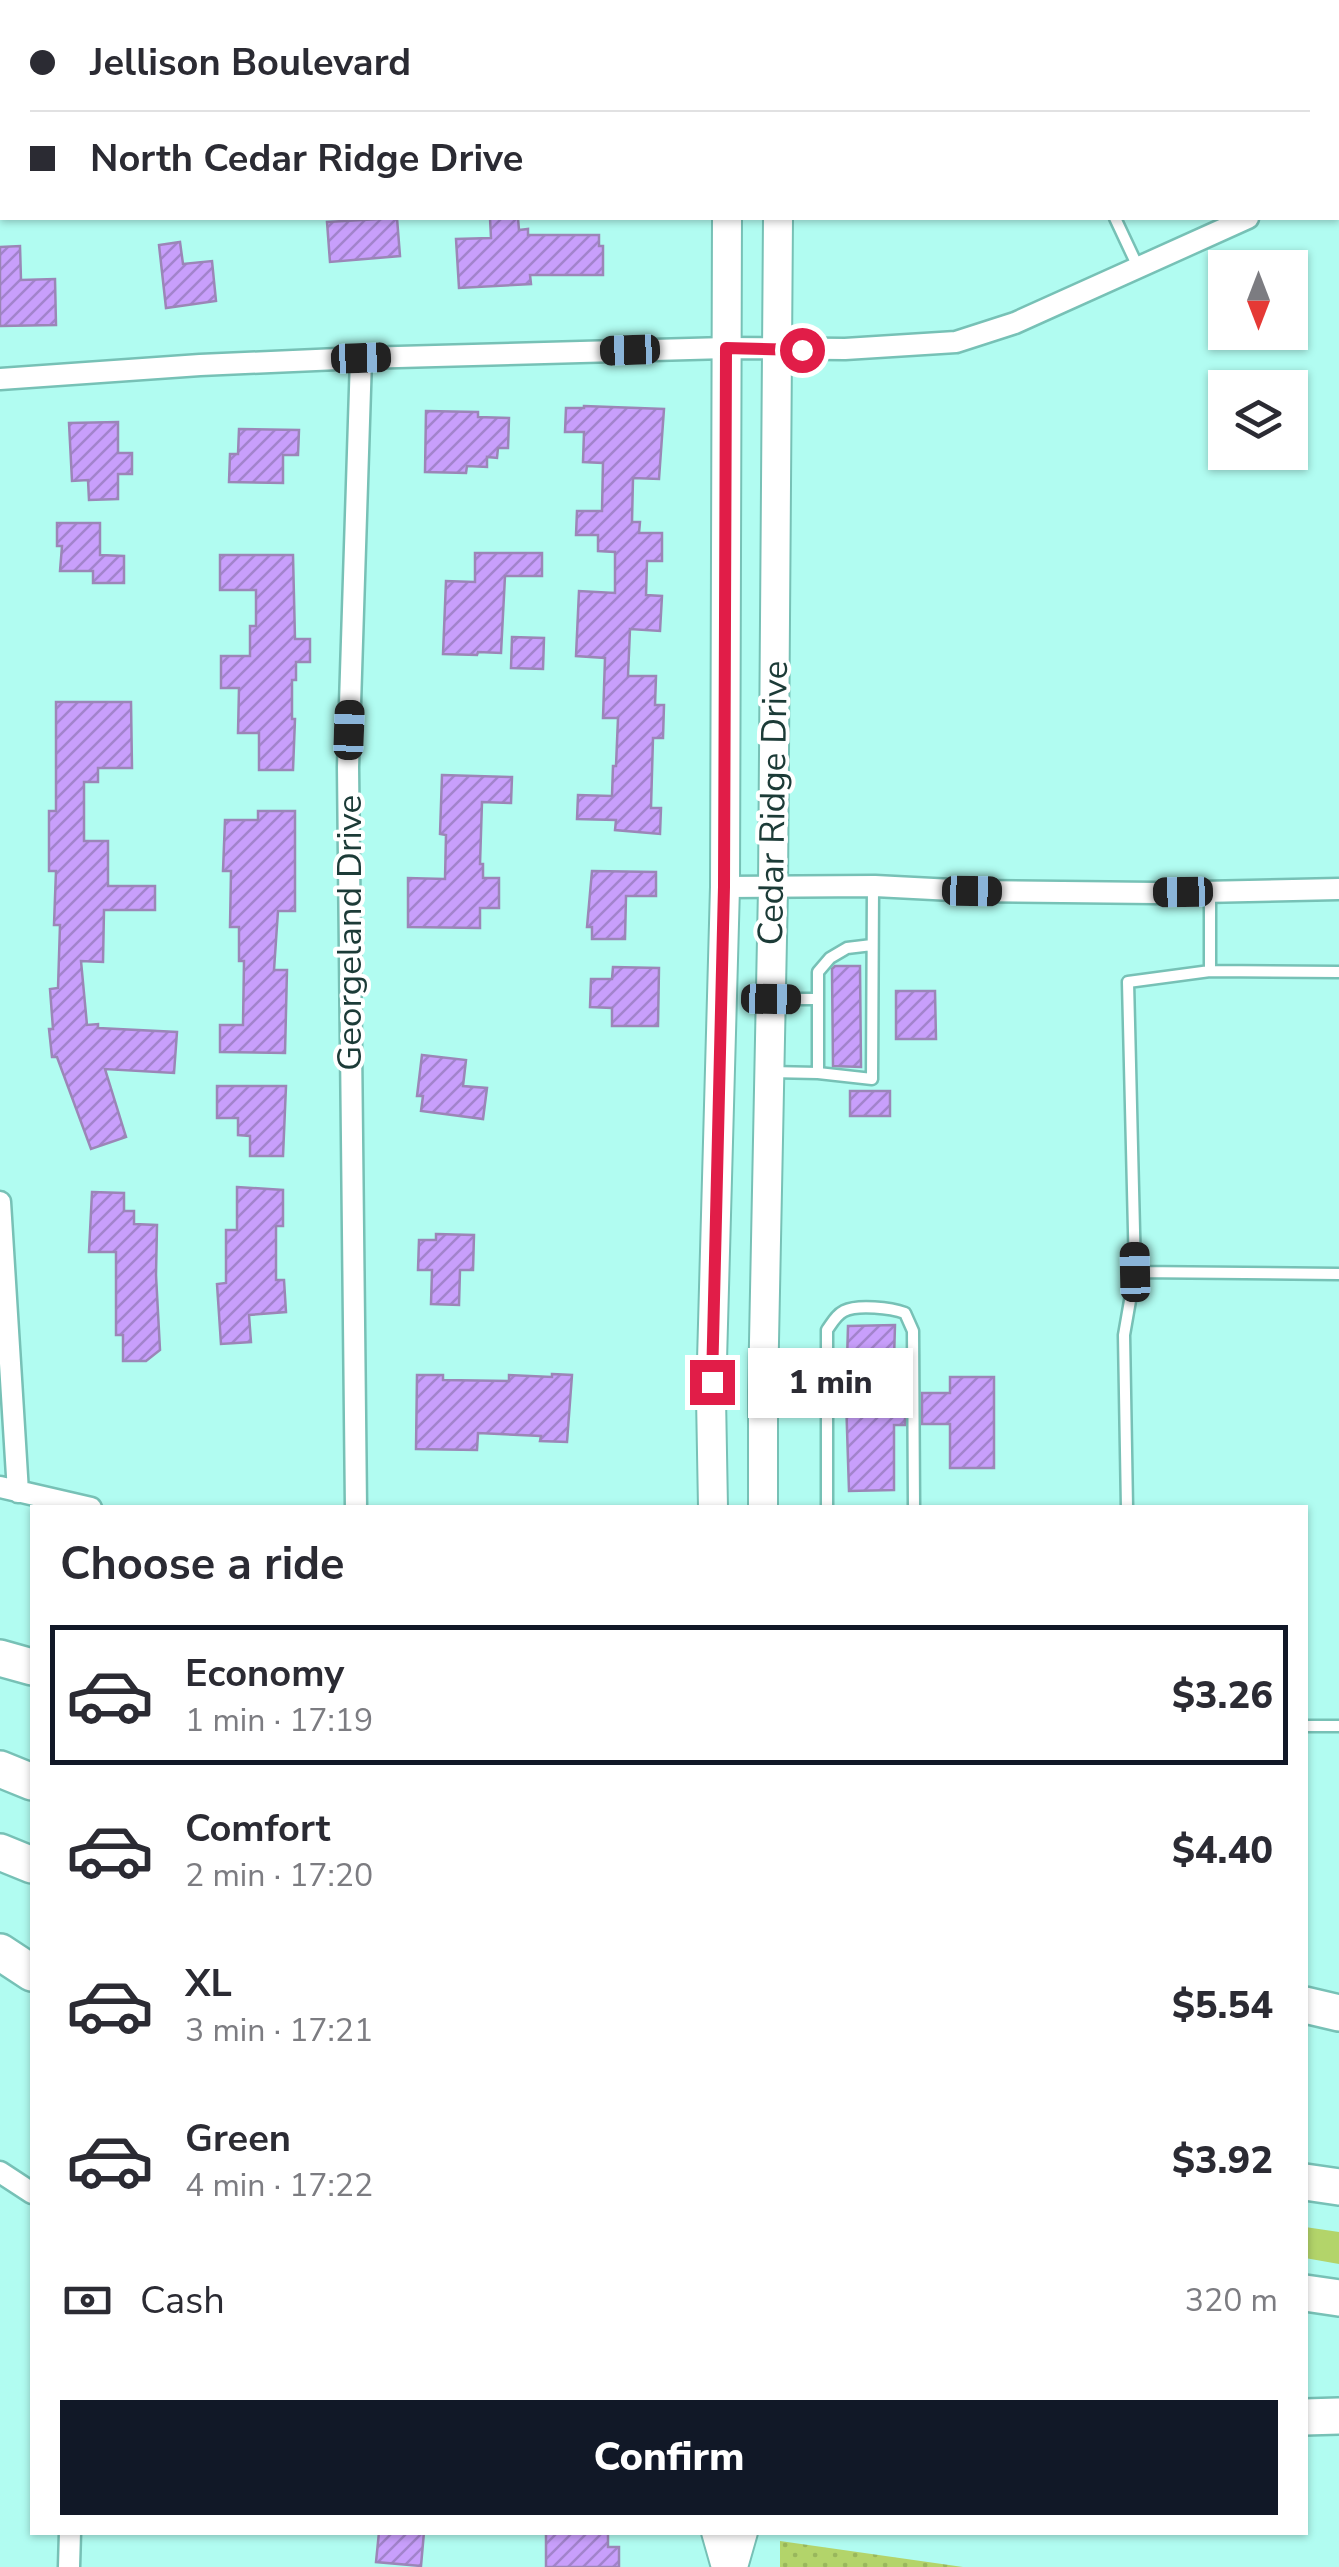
<!DOCTYPE html>
<html lang="en">
<head>
<meta charset="utf-8">
<style>
  :root { --surface:#fff; --page:#f7f7f7; --text:#2b2b33; --muted:#7c7c81; --line:#e1e1e2; --accent:#111827 }
  body { margin:0; font-family:"Nunito Sans",sans-serif; background:var(--page); color:var(--text); height:100vh; display:flex; flex-direction:column; font-size:38px; white-space:nowrap }
  * { box-sizing:border-box; margin:0 }
  p { font-size:32px; color:var(--muted) }
  .icon { flex:none; width:55px; height:55px; fill:none; stroke:currentColor; stroke-width:2; stroke-linecap:round; stroke-linejoin:round }
  .map { position:relative; flex:1; overflow:hidden }
  .drawer { position:absolute; left:30px; top:1505px; width:1278px; height:1030px; display:flex; flex-direction:column; background:var(--surface); border-radius:0px; box-shadow:0 2px 8px #0004 }
  .drawer>* { flex:none }
  .top-card { position:absolute; left:0px; top:0px; width:1340px; height:220px; box-shadow:0 2px 8px #0004; display:grid; align-content:center; height:220px; padding:0 30px; background:var(--surface) }
  .needle { width:65px; rotate:180deg }
  .tools { position:absolute; left:1208px; top:250px; display:grid; gap:20px }
  .tools a { display:grid; place-items:center; width:100px; height:100px; border-radius:0px; background:var(--surface); box-shadow:0 2px 8px #0004; font-size:50px }
  .end { position:absolute; width:45px; height:45px; margin:-22px; border:12px solid #e11d48; background:#fff; box-shadow:0 0 0 5px #fff }
  .from { border-radius:50% }
  .bubble { position:absolute; height:70px; border-radius:0px; background:var(--surface); box-shadow:0 2px 8px #0004; font-size:32px; font-weight:800; line-height:70px; text-align:center }
  .car { position:absolute; width:30px; height:60px; margin:-30px -15px; border-radius:12px; box-shadow:0 0 8px 2px #0007; background:linear-gradient(#222 24%,#8ab4d8 0 40%,#222 0 76%,#8ab4d8 0 86%,#222 0) }
  .top-card b { display:flex; align-items:center; gap:35px; height:95px; font-size:38px }
  .top-card b+b { border-top:2px solid var(--line) }
  .top-card i { width:25px; height:25px; background:var(--text) }
  ul { padding:0; list-style:none }
  li { display:flex; align-items:center; gap:30px; height:140px; margin:0 20px 15px; padding:0 10px; border:5px solid transparent; border-radius:0px }
  li div { flex:1 }
  li b { display:block; font-size:38px }
  li em { font-style:normal; font-weight:800 }
  li.active { border-color:var(--accent) }
  li>.icon { width:90px; height:90px; stroke-width:1.5 }
  h2 { padding:0 30px; font-size:45px; line-height:120px }
  .pay { display:flex; align-items:center; gap:25px; height:110px; padding:0 30px; font-size:38px }
  .pay p { margin-inline-start:auto }
  .primary-button { display:flex; gap:20px; margin-top:auto; padding:20px 30px }
  .primary-button a { flex:1; height:115px; border-radius:0px; background:var(--accent); color:#fff; font-size:40px; font-weight:800; line-height:115px; text-align:center }
  .map>svg:first-child { display:block }
  .green { fill:#b3d46a }
  .park { fill:url(#park-dots) }
  .lines { fill:none; stroke-linecap:round; stroke-linejoin:round }
  .stream { stroke:#378e83; stroke-width:6 }
  .building { fill:url(#building-hatch); stroke:#9b86b7; stroke-width:2.5 }
  .lane-casing { stroke:#77c1b6; stroke-width:15 }
  .street-casing { stroke:#77c1b6; stroke-width:25 }
  .secondary-casing { stroke:#77c1b6; stroke-width:32 }
  .highway-casing { stroke:#77c1b6; stroke-width:40 }
  .lane { stroke:#fff; stroke-width:10 }
  .street { stroke:#fff; stroke-width:20 }
  .secondary { stroke:#fff; stroke-width:28 }
  .highway { stroke:#fff; stroke-width:35 }
  .route { stroke:#e11d48; stroke-width:12 }
  .labels { text-anchor:middle; dominant-baseline:central; stroke-width:8; stroke-linejoin:round; paint-order:stroke }
  .street-label { font-size:35px; fill:#1c3b37; stroke:#fff }
</style>
</head>
<body>
<div class="map">
<svg width="1339" height="2567" viewBox="0 0 1339 2567">
  <defs>
    <pattern id="park-dots" width="8" height="8" patternUnits="userSpaceOnUse" patternTransform="scale(2.5)"><rect width="8" height="8" fill="#b3d46a"/><path d="M2 2h.1M6 6h.1" fill="none" stroke="#99b75c" stroke-width="1.8" stroke-linecap="round"/></pattern>
    <pattern id="building-hatch" width="6" height="6" patternUnits="userSpaceOnUse" patternTransform="scale(2.5)"><rect width="6" height="6" fill="#c89ffb"/><path d="M-1 1l2-2M0 6l6-6M5 7l2-2" fill="none" stroke="#a283cc"/></pattern>
  </defs>
  <rect width="100%" height="100%" fill="#b1fcf1"/>
  <path class="green" d="M 1305,2227 L 1339,2232 L 1339,2264 L 1305,2258 Z"/>
  <path class="park" d="M 780,2541 L 963,2567 L 780,2567 Z"/>
  <g class="lines">
    <path class="stream" d="M 416,2 L 418,0
      M 0,217 L 2,216"/>
  </g>
  <path class="building" d="M 397,218 L 400,256 L 330,262 L 327,222 Z
    M 490,218 L 518,218 L 519,230 L 528,229 L 528,235 L 599,235 L 599,246 L 603,246 L 603,275 L 530,275 L 531,284 L 459,288 L 456,239 L 491,238 Z
    M 180,242 L 183,264 L 212,261 L 216,301 L 166,308 L 159,245 Z
    M 20,246 L 21,280 L 55,279 L 56,325 L 0,326 L 0,247 Z
    M 584,406 L 664,409 L 659,479 L 633,478 L 632,522 L 640,522 L 639,533 L 662,533 L 662,561 L 647,561 L 646,595 L 662,596 L 660,631 L 630,629 L 628,676 L 656,676 L 655,705 L 664,705 L 663,738 L 653,738 L 651,808 L 661,808 L 660,834 L 615,830 L 616,820 L 577,819 L 578,795 L 612,796 L 613,766 L 616,766 L 618,718 L 603,718 L 605,658 L 576,656 L 579,591 L 615,593 L 615,552 L 598,551 L 598,535 L 576,535 L 577,511 L 602,511 L 603,463 L 583,462 L 584,432 L 565,432 L 566,408 L 584,408 Z
    M 426,411 L 478,412 L 478,417 L 509,418 L 508,448 L 498,448 L 497,458 L 487,457 L 487,467 L 467,466 L 466,473 L 425,472 Z
    M 118,422 L 118,453 L 132,453 L 132,474 L 118,474 L 118,499 L 89,500 L 88,480 L 72,481 L 69,423 Z
    M 239,429 L 299,430 L 298,455 L 283,455 L 283,483 L 229,482 L 230,454 L 238,454 Z
    M 57,523 L 100,523 L 100,555 L 124,556 L 124,583 L 93,583 L 93,571 L 60,571 L 62,546 L 57,546 Z
    M 475,553 L 542,553 L 542,576 L 505,576 L 501,653 L 478,652 L 477,655 L 443,654 L 446,581 L 475,582 Z
    M 220,555 L 293,555 L 295,639 L 310,639 L 310,662 L 296,662 L 296,680 L 292,680 L 292,719 L 295,719 L 293,770 L 259,770 L 259,733 L 238,733 L 239,688 L 221,688 L 221,656 L 250,656 L 250,626 L 256,626 L 256,590 L 220,590 Z
    M 512,637 L 544,638 L 543,669 L 511,668 Z
    M 56,702 L 131,702 L 132,768 L 98,768 L 98,782 L 84,782 L 84,841 L 108,841 L 108,886 L 155,886 L 155,910 L 104,910 L 103,962 L 81,961 L 87,1025 L 98,1024 L 98,1028 L 177,1032 L 174,1073 L 105,1069 L 126,1137 L 91,1149 L 57,1057 L 52,1057 L 49,1029 L 53,1029 L 50,989 L 58,988 L 60,925 L 54,925 L 56,871 L 49,871 L 49,811 L 56,811 Z
    M 442,775 L 512,777 L 511,803 L 482,802 L 480,864 L 483,864 L 483,878 L 499,878 L 499,908 L 480,908 L 480,928 L 408,927 L 408,878 L 445,879 L 446,835 L 440,834 Z
    M 258,811 L 295,811 L 295,911 L 278,911 L 274,970 L 287,970 L 285,1053 L 220,1052 L 220,1025 L 243,1025 L 244,961 L 239,961 L 239,927 L 230,927 L 231,871 L 223,871 L 225,820 L 258,820 Z
    M 592,871 L 656,872 L 656,896 L 626,896 L 625,939 L 592,939 L 592,927 L 587,927 Z
    M 835,966 L 860,966 L 861,1067 L 833,1066 L 832,969 Z
    M 613,967 L 659,968 L 658,1026 L 612,1026 L 612,1008 L 590,1007 L 591,979 L 612,979 Z
    M 896,991 L 935,991 L 936,1039 L 896,1039 Z
    M 422,1055 L 466,1060 L 463,1086 L 487,1088 L 483,1119 L 421,1111 L 423,1096 L 417,1096 Z
    M 217,1086 L 286,1086 L 283,1156 L 250,1156 L 250,1136 L 238,1135 L 238,1118 L 217,1118 Z
    M 850,1091 L 890,1091 L 890,1116 L 850,1116 Z
    M 237,1187 L 283,1190 L 283,1226 L 276,1226 L 276,1280 L 284,1280 L 286,1312 L 249,1315 L 251,1342 L 221,1344 L 217,1284 L 226,1283 L 226,1230 L 237,1230 Z
    M 92,1192 L 124,1193 L 124,1211 L 134,1211 L 134,1224 L 157,1225 L 156,1275 L 160,1350 L 146,1361 L 123,1361 L 123,1335 L 116,1335 L 116,1252 L 89,1252 Z
    M 436,1234 L 474,1235 L 473,1270 L 460,1270 L 459,1305 L 431,1304 L 432,1270 L 418,1270 L 419,1240 L 436,1240 Z
    M 895,1325 L 893,1393 L 905,1393 L 905,1425 L 894,1425 L 894,1490 L 849,1491 L 846,1398 L 848,1326 Z
    M 552,1374 L 572,1375 L 567,1442 L 540,1441 L 541,1436 L 478,1433 L 477,1450 L 416,1449 L 417,1375 L 443,1375 L 443,1380 L 509,1381 L 509,1375 L 552,1377 Z
    M 950,1377 L 994,1377 L 994,1468 L 950,1468 L 950,1424 L 922,1424 L 922,1393 L 950,1393 Z
    M 379,2532 L 424,2532 L 421,2566 L 376,2562 Z
    M 546,2532 L 608,2533 L 608,2547 L 619,2547 L 619,2567 L 546,2567 Z"/>
  <g class="lines">
    <defs>
      <path id="lane" d="M 1338,0 L 1339,2
        M 1115,218 L 1138,267
        M 1210,892 L 1210,971
        M 1339,972 L 1210,971 L 1128,982 L 1135,1272 L 1339,1274
        M 772,999 L 816,999
        M 770,1072 L 818,1073 L 818,972 L 830,958 L 847,948 L 872,945
        M 818,1073 L 872,1079 L 873,887
        M 768,1369 L 827,1369
        M 827,1508 L 827,1330 C 832,1323 836,1315 844,1311 C 858,1304 891,1308 905,1313 L 913,1331 L 914,1508
        M 1127,1508 L 1124,1335 L 1135,1272
        M 1305,1726 L 1339,1726"/>
      <path id="street" d="M 1338,177 L 1339,177
        M 0,379 L 200,365 L 361,358 L 726,348 L 845,349 L 956,342 L 1015,323 L 1248,218
        M 725,887 L 875,886 L 972,891 L 1155,893 L 1339,889
        M 0,1202 L 18,1492
        M 0,1487 L 91,1508
        M 356,1508 L 348,767 L 361,358
        M 0,2172 L 32,2193
        M 69,2567 L 70,2532"/>
      <path id="secondary" d="M 730,2 L 730,0
        M 780,2 L 780,0
        M 713,1508 L 711,1397 L 725,887 L 727,218
        M 763,1508 L 763,1392 L 773,888 L 778,218
        M 716,2532 L 726,2567
        M 733,2567 L 743,2532"/>
      <path id="highway" d="M 0,1658 L 32,1667
        M 0,1769 L 32,1782
        M 0,1852 L 32,1865
        M 0,1952 L 32,1973
        M 1305,2005 L 1339,2013
        M 1305,2182 L 1339,2187
        M 1305,2293 L 1339,2298
        M 1305,2417 L 1339,2416"/>
    </defs>
    <use href="#lane" class="lane-casing"/>
    <use href="#street" class="street-casing"/>
    <use href="#secondary" class="secondary-casing"/>
    <use href="#highway" class="highway-casing"/>
    <use href="#lane" class="lane"/>
    <use href="#street" class="street"/>
    <use href="#secondary" class="secondary"/>
    <use href="#highway" class="highway"/>
  </g>
  <g class="lines">
    <path class="route" d="M 712,1382 L 724,887 L 726,348 L 802,350"/>
  </g>
  <g class="labels">
    <g class="street-label">
      <text transform="translate(773 803) rotate(-89)">Cedar Ridge Drive</text>
      <text transform="translate(349 933) rotate(-90)">Georgeland Drive</text>
    </g>
  </g>
</svg>
<div class="tools">
<a><svg class="needle" viewBox="-14 -14 28 28"><path d="M0-13l5 13h-10z" fill="#e53935"/><path d="M0 13l5-13h-10z" fill="#7c7c81"/></svg></a>
<a><svg class="icon" aria-label="layers" viewBox="0 0 24 24"><path d="M12 4l9 5-9 5-9-5zM3 14l9 5 9-5"/></svg></a>
</div>
<i class="end from" style="left:802px;top:350px"></i>
<i class="end" style="left:712px;top:1382px"></i>
<div class="bubble" style="left:748px;top:1348px;width:165px">1 min</div>
<i class="car" style="left:630px;top:350px;rotate:268deg"></i>
<i class="car" style="left:361px;top:358px;rotate:88deg"></i>
<i class="car" style="left:349px;top:730px;rotate:2deg"></i>
<i class="car" style="left:972px;top:891px;rotate:91deg"></i>
<i class="car" style="left:1183px;top:892px;rotate:269deg"></i>
<i class="car" style="left:771px;top:999px;rotate:91deg"></i>
<i class="car" style="left:1135px;top:1272px;rotate:359deg"></i>
<div class="top-card">
<b><i class="from"></i>Jellison Boulevard</b>
<b><i></i>North Cedar Ridge Drive</b>
</div>
<section class="drawer">
<h2>Choose a ride</h2>
<ul>
<li class="active"><svg class="icon" aria-label="car" viewBox="0 0 24 24"><path d="M5 17H2v-5l4-1 3-4h7l3 4 3 1v5h-3M9 17h6M6 11h13"/><circle cx="7" cy="17" r="2"/><circle cx="17" cy="17" r="2"/></svg><div><b>Economy</b><p>1 min · 17:19</p></div><em>$3.26</em></li>
<li><svg class="icon" aria-label="car" viewBox="0 0 24 24"><path d="M5 17H2v-5l4-1 3-4h7l3 4 3 1v5h-3M9 17h6M6 11h13"/><circle cx="7" cy="17" r="2"/><circle cx="17" cy="17" r="2"/></svg><div><b>Comfort</b><p>2 min · 17:20</p></div><em>$4.40</em></li>
<li><svg class="icon" aria-label="car" viewBox="0 0 24 24"><path d="M5 17H2v-5l4-1 3-4h7l3 4 3 1v5h-3M9 17h6M6 11h13"/><circle cx="7" cy="17" r="2"/><circle cx="17" cy="17" r="2"/></svg><div><b>XL</b><p>3 min · 17:21</p></div><em>$5.54</em></li>
<li><svg class="icon" aria-label="car" viewBox="0 0 24 24"><path d="M5 17H2v-5l4-1 3-4h7l3 4 3 1v5h-3M9 17h6M6 11h13"/><circle cx="7" cy="17" r="2"/><circle cx="17" cy="17" r="2"/></svg><div><b>Green</b><p>4 min · 17:22</p></div><em>$3.92</em></li>
</ul>
<div class="pay"><svg class="icon" aria-label="cash" viewBox="0 0 24 24"><path d="M3 7h18v10H3z"/><circle cx="12" cy="12" r="2"/></svg>Cash<p>320 m</p></div>
<div class="primary-button"><a>Confirm</a></div>
</section>
</div>
</body>
</html>
